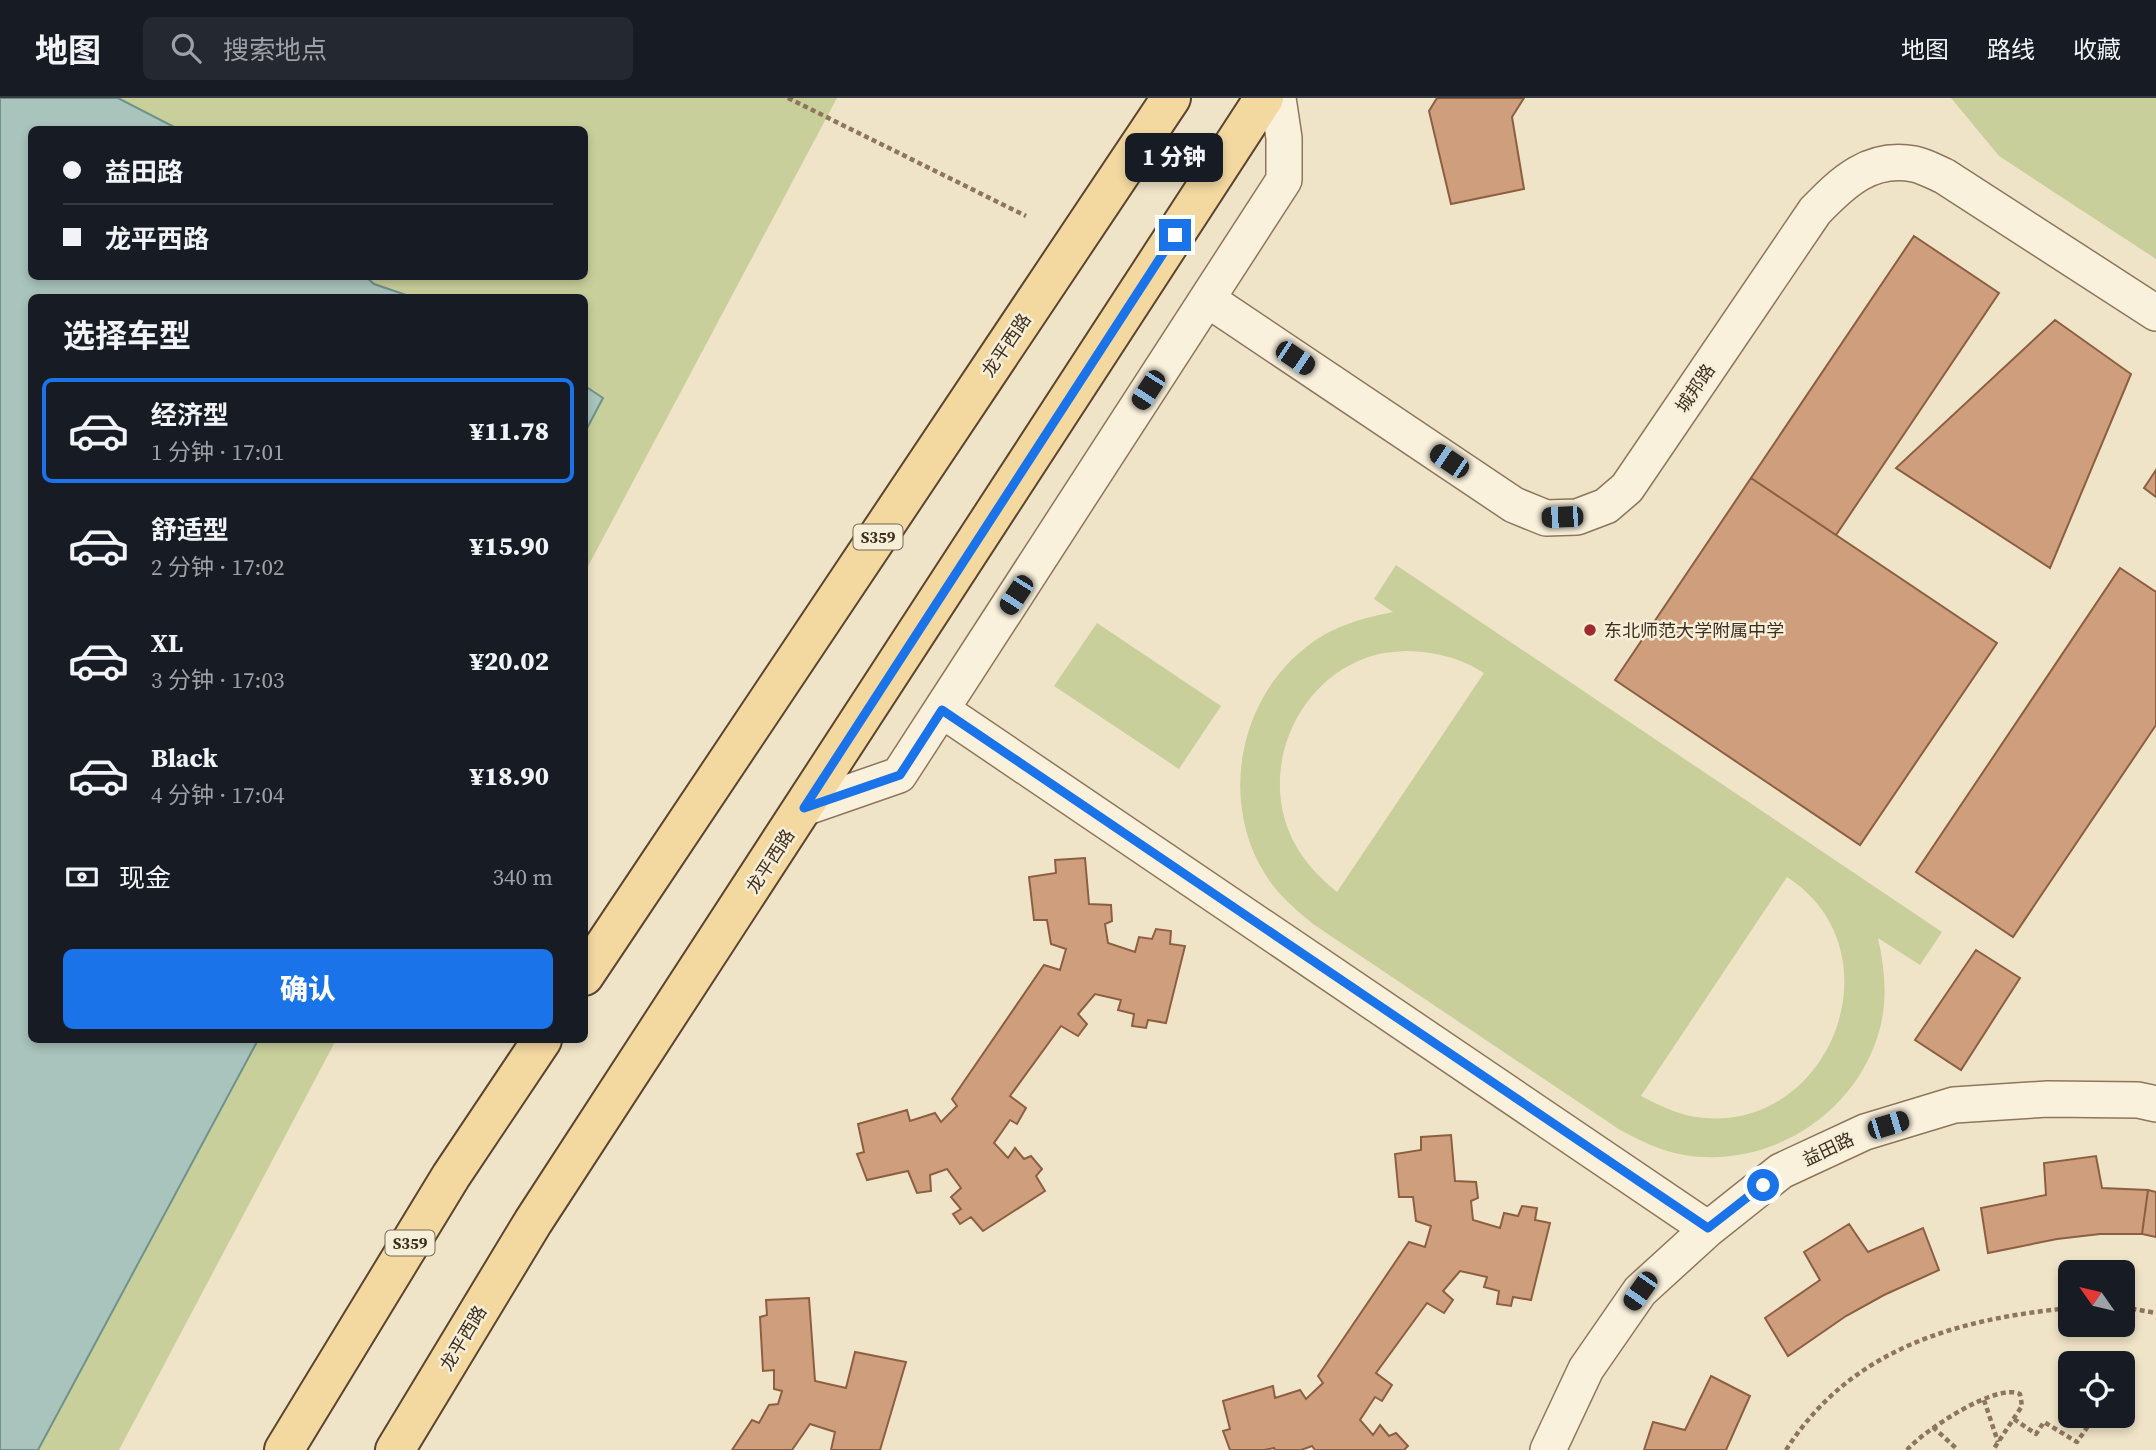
<!DOCTYPE html>
<html lang="zh">
<head>
<meta charset="utf-8">
<style>
  :root { --surface:#171b24; --page:#242831; --text:#f1f3f6; --muted:#9ea1a6; --line:#363941; --accent:#1a73e8 }
  body { margin:0; font-family:"Source Serif 4","Noto Sans SC",serif; background:var(--page); color:var(--text); height:100vh; display:flex; flex-direction:column; font-size:26px; white-space:nowrap }
  * { box-sizing:border-box; margin:0 }
  p { font-size:23px; color:var(--muted) }
  .icon { flex:none; width:38px; height:38px; fill:none; stroke:currentColor; stroke-width:2; stroke-linecap:round; stroke-linejoin:round }
  .map { position:relative; flex:1; overflow:hidden }
  .side { position:absolute; left:28px; top:196px; width:560px; height:749px; display:flex; flex-direction:column; background:var(--surface); border-radius:10px; box-shadow:0 4px 10px #0003 }
  .side>* { flex:none }
  .banner { position:absolute; left:28px; top:28px; width:560px; height:154px; border-radius:10px; box-shadow:0 4px 10px #0003; display:grid; align-content:center; height:154px; padding:0 35px; background:var(--surface) }
  .needle { width:46px; rotate:304deg }
  .buttons { position:absolute; left:2058px; top:1162px; display:grid; gap:14px }
  .buttons a { display:grid; place-items:center; width:77px; height:77px; border-radius:10px; background:var(--surface); box-shadow:0 4px 10px #0003; font-size:35px }
  .end { position:absolute; width:32px; height:32px; margin:-16px; border:9px solid #1a73e8; background:#fff; box-shadow:0 0 0 4px #fff }
  .from { border-radius:50% }
  .bubble { position:absolute; height:49px; border-radius:10px; background:var(--surface); box-shadow:0 4px 10px #0003; font-size:23px; font-weight:800; line-height:49px; text-align:center }
  .car { position:absolute; width:21px; height:42px; margin:-21px -10px; border-radius:9px; box-shadow:0 0 5px 2px #0007; background:linear-gradient(#222 24%,#8ab4d8 0 40%,#222 0 76%,#8ab4d8 0 86%,#222 0) }
  .banner b { display:flex; align-items:center; gap:24px; height:66px; font-size:26px }
  .banner b+b { border-top:2px solid var(--line) }
  .banner i { width:18px; height:18px; background:var(--text) }
  ul { padding:0; list-style:none }
  li { display:flex; align-items:center; gap:21px; height:105px; margin:0 14px 10px; padding:0 21px; border:4px solid transparent; border-radius:10px }
  li div { flex:1 }
  li b { display:block; font-size:26px }
  li em { font-style:normal; font-weight:800 }
  li.current { border-color:var(--accent) }
  li>.icon { width:63px; height:63px; stroke-width:1.5 }
  h2 { padding:0 35px; font-size:32px; line-height:84px }
  .pay { display:flex; align-items:center; gap:18px; height:77px; padding:0 35px; font-size:26px }
  .pay p { margin-inline-start:auto }
  .cta { display:flex; gap:14px; margin-top:auto; padding:14px 35px }
  .cta a { flex:1; height:80px; border-radius:10px; background:var(--accent); color:#fff; font-size:28px; font-weight:800; line-height:80px; text-align:center }
  header { display:flex; align-items:center; gap:42px; box-sizing:border-box; height:98px; padding:0 35px; background:var(--surface); border-bottom:2px solid var(--line) }
  header strong { font-size:33px }
  nav { display:flex; gap:38px; margin-inline-start:auto; font-size:24px }
  .search { width:490px; height:63px; background:var(--page); display:flex; align-items:center; gap:18px; box-sizing:border-box; padding:0 24px; border-radius:10px; color:var(--muted); font-size:26px }
  .map>svg:first-child { display:block }
  .green { fill:#c9cf9b; fill-rule:evenodd }
  .water { fill:#a9c4bc; stroke:#6f938a; stroke-width:2 }
  .building { fill:#cf9f7d; stroke:#8d5f41; stroke-width:2 }
  .lines { fill:none; stroke-linecap:round; stroke-linejoin:round }
  .tertiary-casing { stroke:#8d765c; stroke-width:38 }
  .primary-casing { stroke:#5b4430; stroke-width:42 }
  .path { stroke:#8d765c; stroke-width:4.5; stroke-dasharray:5 3.5; stroke-linecap:butt }
  .tertiary { stroke:#faf1dc; stroke-width:35 }
  .primary { stroke:#f3d9a0; stroke-width:38 }
  .route { stroke:#1a73e8; stroke-width:9 }
  .poi-dot { fill:#9e2a2b; stroke:#f7eed8; stroke-width:2.5 }
  .labels { text-anchor:middle; dominant-baseline:central; stroke-width:5; stroke-linejoin:round; paint-order:stroke }
  .shield { fill:#f7eed8; stroke:#756857; stroke-width:2 }
  .shield-label { font-size:16px; font-weight:bold; fill:#3d2e20 }
  .street-label { font-size:18px; fill:#3d2e20; stroke:#f7eed8 }
  .poi-label { font-size:18px; fill:#3d2e20; stroke:#f7eed8; text-anchor:start }
</style>
</head>
<body>
<header>
<strong>地图</strong>
<div class="search"><svg class="icon" aria-label="search" viewBox="0 0 24 24"><circle cx="10" cy="10" r="6"/><path d="M15 15l6 6"/></svg>搜索地点</div>
<nav><a>地图</a><a>路线</a><a>收藏</a></nav>
</header>
<div class="map">
<svg width="2156" height="1352" viewBox="0 0 2156 1352">
  <rect width="100%" height="100%" fill="#f0e4c8"/>
  <path class="green" d="M 118,0 L 837,0 L 585,474 L 585,334 L 602,300 L 585,288 L 584,200 L 412,199 L 374,186 L 366,179 L 584,178 L 584,32 L 178,31 Z
    M 1951,0 L 2156,0 L 2156,161 L 1999,58 Z
    M 1396,467 L 1942,834 L 1920,867 L 1878,840 C 1885,871 1888,903 1879,934 C 1855,1017 1769,1071 1684,1057 C 1661,1053 1641,1043 1620,1032 L 1313,826 C 1295,811 1278,797 1265,776 C 1220,704 1238,603 1305,550 C 1330,529 1362,520 1393,514 L 1374,501 ZM 1406,553 C 1435,554 1459,559 1484,575 L 1337,794 C 1315,776 1298,757 1288,731 C 1261,659 1304,574 1379,556 C 1388,554 1397,554 1406,553 ZM 1787,779 C 1904,855 1827,1044 1690,1018 C 1672,1014 1657,1006 1641,998 Z
    M 1097,525 L 1221,608 L 1179,671 L 1054,588 Z
    M 258,942 L 336,942 L 119,1352 L 38,1352 Z"/>
  <path class="water" d="M 0,0 L 118,0 L 178,31 L 32,32 L 32,178 L 366,179 L 374,186 L 412,199 L 32,200 L 32,942 L 258,942 L 38,1352 L 0,1352 Z
    M 585,288 L 603,300 L 585,334 Z"/>
  <path class="building" d="M 1437,0 L 1524,0 L 1512,19 L 1524,91 L 1451,106 L 1429,13 Z
    M 1914,138 L 1999,195 L 1836,437 L 1751,380 Z
    M 2055,222 L 2131,276 L 2050,470 L 1896,370 Z
    M 2156,372 L 2156,399 L 2144,390 Z
    M 1751,380 L 1997,545 L 1860,747 L 1615,582 Z
    M 2120,470 L 2156,494 L 2156,627 L 2013,839 L 1916,774 Z
    M 1085,760 L 1089,806 L 1111,807 L 1112,823 L 1105,826 L 1108,845 L 1135,854 L 1139,839 L 1152,841 L 1156,831 L 1171,833 L 1170,846 L 1185,848 L 1166,925 L 1148,922 L 1146,930 L 1132,928 L 1134,916 L 1118,912 L 1121,902 L 1095,896 L 1078,916 L 1087,926 L 1078,938 L 1061,928 L 1010,998 L 1026,1010 L 1017,1026 L 1010,1022 L 994,1045 L 1008,1060 L 1015,1050 L 1024,1061 L 1031,1058 L 1042,1071 L 1036,1078 L 1045,1093 L 983,1133 L 971,1119 L 960,1126 L 953,1116 L 961,1111 L 951,1099 L 961,1090 L 947,1071 L 930,1077 L 931,1093 L 917,1095 L 908,1073 L 867,1082 L 857,1056 L 864,1054 L 858,1026 L 907,1012 L 910,1023 L 935,1015 L 941,1024 L 957,1008 L 952,1001 L 1044,867 L 1060,872 L 1066,851 L 1051,846 L 1047,822 L 1034,822 L 1029,779 L 1056,775 L 1055,762 Z
    M 1976,852 L 2020,880 L 1961,972 L 1915,942 Z
    M 1451,1037 L 1455,1083 L 1476,1084 L 1478,1100 L 1471,1103 L 1473,1122 L 1500,1130 L 1504,1115 L 1518,1118 L 1522,1108 L 1537,1110 L 1535,1122 L 1550,1125 L 1531,1202 L 1513,1199 L 1511,1208 L 1497,1206 L 1499,1193 L 1484,1189 L 1487,1179 L 1460,1173 L 1443,1193 L 1453,1202 L 1444,1215 L 1427,1205 L 1376,1275 L 1392,1287 L 1382,1303 L 1375,1299 L 1360,1322 L 1373,1337 L 1380,1327 L 1389,1338 L 1396,1335 L 1408,1348 L 1404,1352 L 1315,1352 L 1312,1348 L 1301,1352 L 1275,1352 L 1274,1350 L 1264,1352 L 1230,1352 L 1223,1333 L 1230,1331 L 1223,1303 L 1273,1288 L 1275,1300 L 1300,1292 L 1306,1301 L 1323,1285 L 1318,1278 L 1409,1144 L 1425,1149 L 1431,1128 L 1416,1123 L 1413,1099 L 1399,1099 L 1395,1056 L 1421,1052 L 1421,1039 Z
    M 2096,1058 L 2102,1090 L 2148,1092 L 2142,1136 L 2100,1136 L 2057,1141 L 1988,1155 L 1981,1110 L 2046,1097 L 2044,1065 Z
    M 2148,1092 L 2156,1094 L 2156,1139 L 2142,1136 Z
    M 1849,1126 L 1868,1154 L 1923,1130 L 1939,1172 L 1884,1197 L 1846,1218 L 1788,1258 L 1765,1220 L 1820,1182 L 1804,1154 Z
    M 809,1200 L 815,1283 L 846,1290 L 855,1254 L 906,1264 L 880,1352 L 831,1352 L 835,1334 L 810,1326 L 792,1352 L 732,1352 L 752,1322 L 759,1325 L 769,1307 L 778,1306 L 782,1293 L 774,1291 L 774,1272 L 763,1273 L 760,1219 L 767,1217 L 766,1202 Z
    M 1711,1278 L 1750,1298 L 1726,1352 L 1644,1352 L 1653,1324 L 1685,1332 Z"/>
  <g class="lines">
    <defs>
      <path id="tertiary" d="M 1207,201 L 1514,407 L 1546,420 L 1577,419 L 1606,408 L 1627,390 L 1815,113 C 1843,84 1870,58 1914,66 C 1924,68 1935,74 1944,78 L 2156,215
        M 942,612 L 1708,1131
        M 804,710 L 899,677 L 1284,82 L 1284,40 L 1278,0
        M 1548,1352 L 1586,1271 L 1640,1193 L 1708,1131 L 1781,1073 L 1865,1034 L 1954,1007 L 2048,1001 L 2138,1002 L 2156,1006"/>
      <path id="primary" d="M 584,878 L 1171,0
        M 284,1352 L 451,1078 L 542,942
        M 395,1352 L 533,1124 L 1264,0"/>
    </defs>
    <use href="#tertiary" class="tertiary-casing"/>
    <use href="#primary" class="primary-casing"/>
    <path class="path" d="M 788,0 L 1026,118
      M 2123,1209 L 2156,1215
      M 1984,1302 L 1998,1344
      M 2014,1321 L 2036,1336 L 2044,1324 L 2077,1344 L 2095,1318
      M 1933,1329 L 1958,1352
      M 1786,1352 C 1851,1250 1957,1221 2070,1210
      M 1907,1352 C 1923,1333 1997,1284 2020,1296 L 2022,1308 L 1993,1352"/>
    <use href="#tertiary" class="tertiary"/>
    <use href="#primary" class="primary"/>
  </g>
  <g class="lines">
    <path class="route" d="M 1175,137 L 804,710 L 900,677 L 942,612 L 1708,1130 L 1763,1087"/>
  </g>
  <circle class="poi-dot" cx="1590" cy="532" r="7"/>
  <g class="labels">
    <g class="shield">
      <rect x="853.5" y="426.5" width="49" height="25" rx="5"/>
      <rect x="385.5" y="1132.5" width="49" height="25" rx="5"/>
    </g>
    <g class="shield-label">
      <text x="878" y="439">S359</text>
      <text x="410" y="1145">S359</text>
    </g>
    <g class="street-label">
      <text transform="translate(1006 247) rotate(-56)">龙平西路</text>
      <text transform="translate(1695 290) rotate(-56)">城邦路</text>
      <text transform="translate(770 763) rotate(-57)">龙平西路</text>
      <text transform="translate(1828 1051) rotate(-25)">益田路</text>
      <text transform="translate(463 1240) rotate(-59)">龙平西路</text>
    </g>
    <g class="poi-label">
      <text x="1604" y="532">东北师范大学附属中学</text>
    </g>
  </g>
</svg>
<div class="buttons">
<a><svg class="needle" viewBox="-14 -14 28 28"><path d="M0-13l5 13h-10z" fill="#e53935"/><path d="M0 13l5-13h-10z" fill="#9ea1a6"/></svg></a>
<a><svg class="icon" aria-label="locate" viewBox="0 0 24 24"><circle cx="12" cy="12" r="6"/><path d="M12 2v4M12 18v4M2 12h4M18 12h4"/></svg></a>
</div>
<i class="end from" style="left:1763px;top:1087px"></i>
<i class="end" style="left:1175px;top:137px"></i>
<div class="bubble" style="left:1125px;top:35px;width:98px">1 分钟</div>
<i class="car" style="left:1295px;top:260px;rotate:124deg"></i>
<i class="car" style="left:1148px;top:292px;rotate:213deg"></i>
<i class="car" style="left:1449px;top:363px;rotate:304deg"></i>
<i class="car" style="left:1562px;top:419px;rotate:268deg"></i>
<i class="car" style="left:1016px;top:497px;rotate:213deg"></i>
<i class="car" style="left:1888px;top:1027px;rotate:73deg"></i>
<i class="car" style="left:1640px;top:1193px;rotate:215deg"></i>
<div class="banner">
<b><i class="from"></i>益田路</b>
<b><i></i>龙平西路</b>
</div>
<section class="side">
<h2>选择车型</h2>
<ul>
<li class="current"><svg class="icon" aria-label="car" viewBox="0 0 24 24"><path d="M5 17H2v-5l4-1 3-4h7l3 4 3 1v5h-3M9 17h6M6 11h13"/><circle cx="7" cy="17" r="2"/><circle cx="17" cy="17" r="2"/></svg><div><b>经济型</b><p>1 分钟 · 17:01</p></div><em>¥11.78</em></li>
<li><svg class="icon" aria-label="car" viewBox="0 0 24 24"><path d="M5 17H2v-5l4-1 3-4h7l3 4 3 1v5h-3M9 17h6M6 11h13"/><circle cx="7" cy="17" r="2"/><circle cx="17" cy="17" r="2"/></svg><div><b>舒适型</b><p>2 分钟 · 17:02</p></div><em>¥15.90</em></li>
<li><svg class="icon" aria-label="car" viewBox="0 0 24 24"><path d="M5 17H2v-5l4-1 3-4h7l3 4 3 1v5h-3M9 17h6M6 11h13"/><circle cx="7" cy="17" r="2"/><circle cx="17" cy="17" r="2"/></svg><div><b>XL</b><p>3 分钟 · 17:03</p></div><em>¥20.02</em></li>
<li><svg class="icon" aria-label="car" viewBox="0 0 24 24"><path d="M5 17H2v-5l4-1 3-4h7l3 4 3 1v5h-3M9 17h6M6 11h13"/><circle cx="7" cy="17" r="2"/><circle cx="17" cy="17" r="2"/></svg><div><b>Black</b><p>4 分钟 · 17:04</p></div><em>¥18.90</em></li>
</ul>
<div class="pay"><svg class="icon" aria-label="cash" viewBox="0 0 24 24"><path d="M3 7h18v10H3z"/><circle cx="12" cy="12" r="2"/></svg>现金<p>340 m</p></div>
<div class="cta"><a>确认</a></div>
</section>
</div>
</body>
</html>
